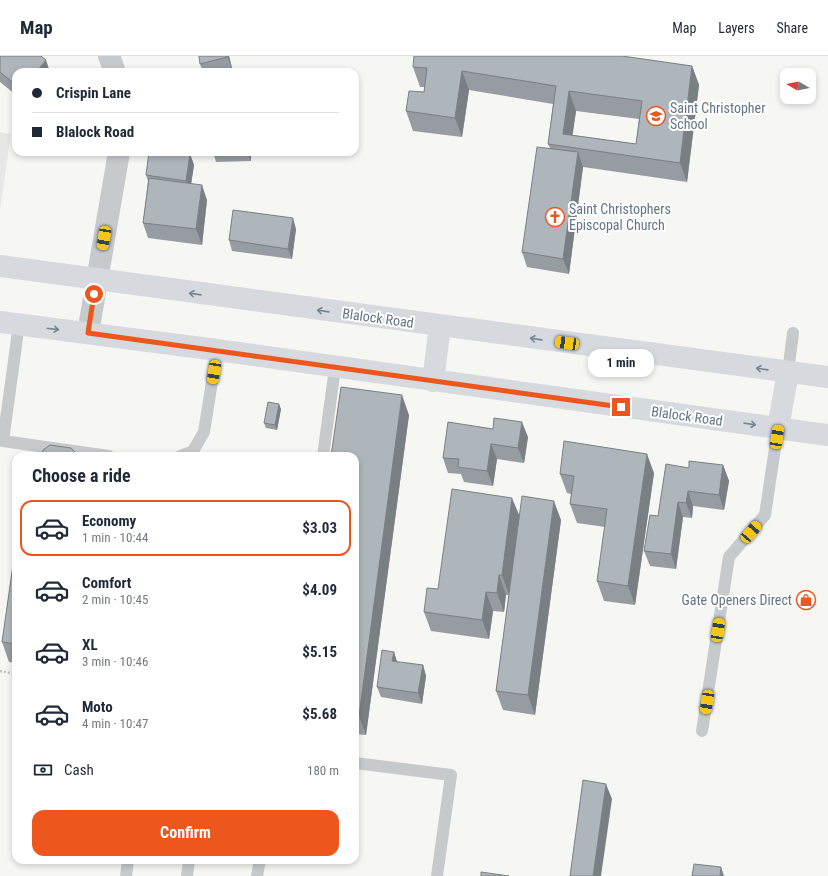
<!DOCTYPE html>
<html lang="en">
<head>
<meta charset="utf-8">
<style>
  :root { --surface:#fff; --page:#f6f6f7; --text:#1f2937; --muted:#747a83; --line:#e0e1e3; --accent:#ed561d }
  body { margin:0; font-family:"Roboto Condensed",sans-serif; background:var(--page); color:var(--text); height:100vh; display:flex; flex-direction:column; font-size:15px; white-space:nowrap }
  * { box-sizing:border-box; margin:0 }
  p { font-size:13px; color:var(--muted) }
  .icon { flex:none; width:22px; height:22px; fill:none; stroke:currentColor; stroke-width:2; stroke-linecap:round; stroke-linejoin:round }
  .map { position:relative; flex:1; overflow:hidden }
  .drawer { position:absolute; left:12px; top:396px; width:347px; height:412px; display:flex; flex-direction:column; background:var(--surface); border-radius:12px; box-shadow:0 2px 6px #0003 }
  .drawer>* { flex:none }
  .top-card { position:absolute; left:12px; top:12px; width:347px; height:88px; border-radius:12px; box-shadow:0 2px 6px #0003; display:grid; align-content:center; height:88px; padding:0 20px; background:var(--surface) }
  .needle { width:26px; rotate:279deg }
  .buttons { position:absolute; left:780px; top:12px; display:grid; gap:8px }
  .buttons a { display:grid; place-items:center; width:36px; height:36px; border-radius:8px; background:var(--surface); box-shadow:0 2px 6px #0003; font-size:20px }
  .end { position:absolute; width:18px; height:18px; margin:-9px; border:5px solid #ed561d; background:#fff; box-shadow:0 0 0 2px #fff }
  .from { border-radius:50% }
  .bubble { position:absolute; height:28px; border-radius:12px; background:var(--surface); box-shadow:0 2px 6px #0003; font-size:13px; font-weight:700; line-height:28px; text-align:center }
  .car { position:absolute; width:12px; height:24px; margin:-12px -6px; border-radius:5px; box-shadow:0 0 3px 1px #0007; background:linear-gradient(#f5c518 24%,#345 0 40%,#f5c518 0 76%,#345 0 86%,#f5c518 0) }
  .top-card b { display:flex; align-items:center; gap:14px; height:38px; font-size:15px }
  .top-card b+b { border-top:1px solid var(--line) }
  .top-card i { width:10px; height:10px; background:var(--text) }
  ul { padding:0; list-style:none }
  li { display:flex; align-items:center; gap:12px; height:56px; margin:0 8px 6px; padding:0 12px; border:2px solid transparent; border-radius:12px }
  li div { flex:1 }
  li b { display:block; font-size:15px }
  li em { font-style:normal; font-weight:700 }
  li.selected { border-color:var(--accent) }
  li>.icon { width:36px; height:36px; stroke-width:1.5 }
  h2 { padding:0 20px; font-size:18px; line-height:48px }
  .pay { display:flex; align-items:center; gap:10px; height:44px; padding:0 20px; font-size:15px }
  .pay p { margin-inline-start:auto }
  .cta { display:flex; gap:8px; margin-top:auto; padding:8px 20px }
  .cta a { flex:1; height:46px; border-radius:12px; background:var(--accent); color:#fff; font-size:16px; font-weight:700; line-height:46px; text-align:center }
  header { display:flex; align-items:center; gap:24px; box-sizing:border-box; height:56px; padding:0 20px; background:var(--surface); border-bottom:1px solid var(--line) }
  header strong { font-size:19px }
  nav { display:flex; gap:22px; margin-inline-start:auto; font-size:14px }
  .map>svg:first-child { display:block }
  .built { fill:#e7e8e6 }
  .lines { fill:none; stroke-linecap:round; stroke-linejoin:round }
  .path { stroke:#c0c2c4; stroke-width:2.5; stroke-dasharray:2 2; stroke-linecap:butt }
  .lane { stroke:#c6cacd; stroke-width:12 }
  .street { stroke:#c6cacd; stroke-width:22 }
  .secondary { stroke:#d6dadf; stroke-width:22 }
  .wall { fill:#969ca1; fill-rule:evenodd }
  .shaded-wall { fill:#7a7f83 }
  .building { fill:#aeb5bb; stroke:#7a7f83; fill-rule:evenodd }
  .oneway { stroke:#758493 }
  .route { stroke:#ed561d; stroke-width:5 }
  .labels { text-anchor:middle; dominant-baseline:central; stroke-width:4; stroke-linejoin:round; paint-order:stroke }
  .poi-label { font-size:14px; fill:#647586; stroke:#fff; text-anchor:start }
  .street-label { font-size:14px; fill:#647586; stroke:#fff }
</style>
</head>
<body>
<header>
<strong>Map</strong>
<nav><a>Map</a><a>Layers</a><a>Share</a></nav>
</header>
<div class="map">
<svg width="828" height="820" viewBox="0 0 828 820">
  <rect width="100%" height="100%" fill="#f6f7f3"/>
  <path class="built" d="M 0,76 L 11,78 L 0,154 Z"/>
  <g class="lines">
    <path class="path" d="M 0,615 L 16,618"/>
    <path class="lane" d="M 19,268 L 3,385 L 109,400
      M 788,316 L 793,277
      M 180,400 L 193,395 L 204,376 L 217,294
      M 323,400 L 335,312
      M 702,675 L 729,501 L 765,459 L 778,372
      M 355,707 L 451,719 L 437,820
      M 126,820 L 128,804
      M 187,820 L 189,804
      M 257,820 L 260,804"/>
    <path class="street" d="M 109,0 L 115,16
      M 88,277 L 119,96"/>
    <path class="secondary" d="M 0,210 L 828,321
      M 0,266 L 217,294 L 828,379
      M 433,325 L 440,270
      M 778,372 L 788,316"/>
  </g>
  <path class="wall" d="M 0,0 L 16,16 L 16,39 L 0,26 Z
    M 199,0 L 229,0 L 233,16 L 203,16 L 200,8 Z
    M 692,10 L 699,29 L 687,126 L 583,111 L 569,218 L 527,211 L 522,196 L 550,92 L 548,88 L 553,48 L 469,34 L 462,81 L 413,75 L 406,55 L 424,36 L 425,31 L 420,31 L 413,11 ZM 576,55 L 639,63 L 636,88 L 572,79 Z
    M 213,96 L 251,96 L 251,105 L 216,106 Z
    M 190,98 L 194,109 L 191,128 L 207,144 L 202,189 L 148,182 L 143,167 L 148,125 L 146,119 Z
    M 296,173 L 292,203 L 232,195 L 229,184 Z
    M 281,353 L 277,374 L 266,372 L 264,367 Z
    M 409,359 L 366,679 L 355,678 L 355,400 Z
    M 493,373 L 528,381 L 524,407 L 497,403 L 493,430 L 464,426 L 461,418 L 448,417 L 443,402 Z
    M 723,409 L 729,425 L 724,454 L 693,450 L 692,462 L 683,461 L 676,513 L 650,510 L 644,495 L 689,412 Z
    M 654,417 L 635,549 L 604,545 L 597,525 L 605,471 L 577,467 L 570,448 L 571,438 L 567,437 L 560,418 Z
    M 520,461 L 561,464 L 535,659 L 503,654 L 496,635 L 509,539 L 506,539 L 504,556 L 493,555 L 489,583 L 431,575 L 424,556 L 438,533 Z
    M 16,488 L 16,607 L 9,606 L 2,586 Z
    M 394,596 L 397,606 L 423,609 L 426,620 L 422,648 L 381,641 L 377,631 Z"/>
  <path class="shaded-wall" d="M 227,0 L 229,0 L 233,16 Z
    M 46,4 L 50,16 L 36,16 Z
    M 692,10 L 699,29 L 687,126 L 680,107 Z
    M 462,15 L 469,34 L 462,81 L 455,62 Z
    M 569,35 L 576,55 L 571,91 L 563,78 Z
    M 247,96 L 251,96 L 251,105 Z
    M 578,96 L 583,111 L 569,218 L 563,203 Z
    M 190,98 L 194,109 L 190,135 L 186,125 Z
    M 202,129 L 207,144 L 202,189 L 196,173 Z
    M 293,162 L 296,173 L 292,203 L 288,193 Z
    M 402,339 L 409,359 L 366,679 L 359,660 Z
    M 279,348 L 281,353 L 277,374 L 275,369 Z
    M 522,366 L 528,381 L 524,407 L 518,392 Z
    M 491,388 L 497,403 L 493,430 L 487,415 Z
    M 647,398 L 654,417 L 635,549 L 628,530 Z
    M 723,409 L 729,425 L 724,454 L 719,439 Z
    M 688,435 L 693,450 L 692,462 L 686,447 Z
    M 512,442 L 520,461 L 509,539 L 502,519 Z
    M 554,445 L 561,464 L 535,659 L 528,639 Z
    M 678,446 L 683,461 L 676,513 L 671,498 Z
    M 499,519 L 506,539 L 504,556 L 497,537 Z
    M 486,536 L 493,555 L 489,583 L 482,564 Z
    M 394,596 L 397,606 L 392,605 Z
    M 423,609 L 426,620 L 422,648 L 418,637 Z
    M 606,728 L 612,743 L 601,820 L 593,820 Z
    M 721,811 L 724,820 L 720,820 Z"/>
  <path class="building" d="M 0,0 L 41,0 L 46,4 L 36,16 L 16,16 L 16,29 L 0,16 Z
    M 199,0 L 227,0 L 227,1 L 200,8 Z
    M 414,0 L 622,0 L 692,10 L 680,107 L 548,88 L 556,30 L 462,15 L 455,62 L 406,55 L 409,35 L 424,36 L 427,12 L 413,11 ZM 569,35 L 642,45 L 636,88 L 563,78 Z
    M 537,91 L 578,96 L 563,203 L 522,196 Z
    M 149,96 L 173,96 L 190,98 L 186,125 L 146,119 Z
    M 149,122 L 202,129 L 196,173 L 143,167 Z
    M 233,154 L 293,162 L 288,193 L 229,184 Z
    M 341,331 L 402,339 L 359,660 L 355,659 L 355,400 L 331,400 Z
    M 268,346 L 279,348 L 275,369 L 264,367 Z
    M 494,362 L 522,366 L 518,392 L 491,388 L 487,415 L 458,411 L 459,403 L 443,402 L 448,366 L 493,373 Z
    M 564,385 L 647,398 L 628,530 L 597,525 L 607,453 L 570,448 L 574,420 L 560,418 Z
    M 50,389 L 71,392 L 77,398 L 77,400 L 42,400 L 43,394 Z
    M 689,405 L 723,409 L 719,439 L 688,435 L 686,447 L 678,446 L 671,498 L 644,495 L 650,459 L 658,460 L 666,408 L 689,412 Z
    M 452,433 L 512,442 L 502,519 L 499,519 L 497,537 L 486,536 L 482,564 L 424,556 L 427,532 L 438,533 Z
    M 522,440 L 554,445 L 528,639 L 496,635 Z
    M 16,488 L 16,588 L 2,586 Z
    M 382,594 L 394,596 L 392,605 L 423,609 L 418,637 L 377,631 Z
    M 583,724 L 606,728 L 593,820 L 570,820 Z
    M 694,808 L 721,811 L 720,820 L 692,820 Z
    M 481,816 L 509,820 L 481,820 Z"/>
  <defs><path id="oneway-shaft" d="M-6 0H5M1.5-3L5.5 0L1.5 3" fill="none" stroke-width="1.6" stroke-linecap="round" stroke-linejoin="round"/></defs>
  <g class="oneway">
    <use href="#oneway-shaft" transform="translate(195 238) rotate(-172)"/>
    <use href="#oneway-shaft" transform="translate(323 255) rotate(-172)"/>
    <use href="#oneway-shaft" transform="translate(53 273) rotate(7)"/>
    <use href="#oneway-shaft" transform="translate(536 283) rotate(-172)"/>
    <use href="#oneway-shaft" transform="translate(762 313) rotate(-172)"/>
    <use href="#oneway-shaft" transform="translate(750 368) rotate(8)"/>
  </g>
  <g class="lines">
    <path class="route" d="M 94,238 L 88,277 L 621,351"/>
  </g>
  <defs>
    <symbol id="school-ring" viewBox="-11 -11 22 22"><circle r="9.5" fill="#fff" stroke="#ed561d" stroke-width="1.5"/><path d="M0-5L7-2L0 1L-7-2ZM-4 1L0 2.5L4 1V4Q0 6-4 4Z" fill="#ed561d"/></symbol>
    <symbol id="church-ring" viewBox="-11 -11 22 22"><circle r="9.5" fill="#fff" stroke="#ed561d" stroke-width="1.5"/><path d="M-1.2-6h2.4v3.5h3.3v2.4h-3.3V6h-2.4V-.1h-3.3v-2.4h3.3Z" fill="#ed561d"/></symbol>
    <symbol id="shop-ring" viewBox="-11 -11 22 22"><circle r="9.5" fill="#fff" stroke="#ed561d" stroke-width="1.5"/><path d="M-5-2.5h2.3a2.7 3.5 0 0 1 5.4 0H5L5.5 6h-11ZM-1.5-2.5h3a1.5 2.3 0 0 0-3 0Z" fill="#ed561d"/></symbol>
  </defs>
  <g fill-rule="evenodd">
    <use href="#school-ring" x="645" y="49" width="22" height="22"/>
    <use href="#church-ring" x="544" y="150" width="22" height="22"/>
    <use href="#shop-ring" x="795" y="533" width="22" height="22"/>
  </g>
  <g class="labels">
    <g class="poi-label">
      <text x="670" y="52">Saint Christopher<tspan x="670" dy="16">School</tspan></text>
      <text x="569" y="153">Saint Christophers<tspan x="569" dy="16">Episcopal Church</tspan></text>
      <text x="792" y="544" text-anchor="end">Gate Openers Direct</text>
    </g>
    <g class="street-label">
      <text transform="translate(378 262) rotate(8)">Blalock Road</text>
      <text transform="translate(687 360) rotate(8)">Blalock Road</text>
    </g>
  </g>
</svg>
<div class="buttons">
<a><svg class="needle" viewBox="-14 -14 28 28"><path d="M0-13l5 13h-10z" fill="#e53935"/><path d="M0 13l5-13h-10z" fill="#747a83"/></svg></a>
</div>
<i class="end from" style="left:94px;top:238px"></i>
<i class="end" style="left:621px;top:351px"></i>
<div class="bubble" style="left:588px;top:293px;width:66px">1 min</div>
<i class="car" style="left:104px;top:182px;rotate:190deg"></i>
<i class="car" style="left:567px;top:287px;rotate:278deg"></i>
<i class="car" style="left:214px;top:316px;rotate:189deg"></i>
<i class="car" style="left:777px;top:381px;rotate:9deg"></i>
<i class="car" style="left:751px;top:476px;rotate:41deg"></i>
<i class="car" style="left:718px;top:574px;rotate:9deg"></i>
<i class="car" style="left:707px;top:646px;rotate:189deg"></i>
<div class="top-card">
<b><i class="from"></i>Crispin Lane</b>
<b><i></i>Blalock Road</b>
</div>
<section class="drawer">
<h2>Choose a ride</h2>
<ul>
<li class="selected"><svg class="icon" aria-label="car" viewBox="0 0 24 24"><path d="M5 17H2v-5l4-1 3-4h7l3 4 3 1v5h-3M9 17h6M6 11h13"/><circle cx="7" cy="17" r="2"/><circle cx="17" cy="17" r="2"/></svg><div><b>Economy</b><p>1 min · 10:44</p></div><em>$3.03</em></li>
<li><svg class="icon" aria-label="car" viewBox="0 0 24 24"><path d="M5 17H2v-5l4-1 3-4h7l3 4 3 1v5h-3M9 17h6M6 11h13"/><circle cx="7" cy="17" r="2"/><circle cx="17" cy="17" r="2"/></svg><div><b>Comfort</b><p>2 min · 10:45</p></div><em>$4.09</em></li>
<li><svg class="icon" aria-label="car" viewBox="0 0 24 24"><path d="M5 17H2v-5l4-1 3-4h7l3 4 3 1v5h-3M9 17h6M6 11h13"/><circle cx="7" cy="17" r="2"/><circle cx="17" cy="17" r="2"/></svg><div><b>XL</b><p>3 min · 10:46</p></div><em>$5.15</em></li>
<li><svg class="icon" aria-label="car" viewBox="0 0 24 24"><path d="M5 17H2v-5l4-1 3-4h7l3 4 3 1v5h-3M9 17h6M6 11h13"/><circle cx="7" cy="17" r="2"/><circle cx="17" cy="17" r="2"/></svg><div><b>Moto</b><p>4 min · 10:47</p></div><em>$5.68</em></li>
</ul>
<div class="pay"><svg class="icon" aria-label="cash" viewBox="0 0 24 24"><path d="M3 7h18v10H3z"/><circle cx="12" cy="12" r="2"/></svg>Cash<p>180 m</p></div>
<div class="cta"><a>Confirm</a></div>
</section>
</div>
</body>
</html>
